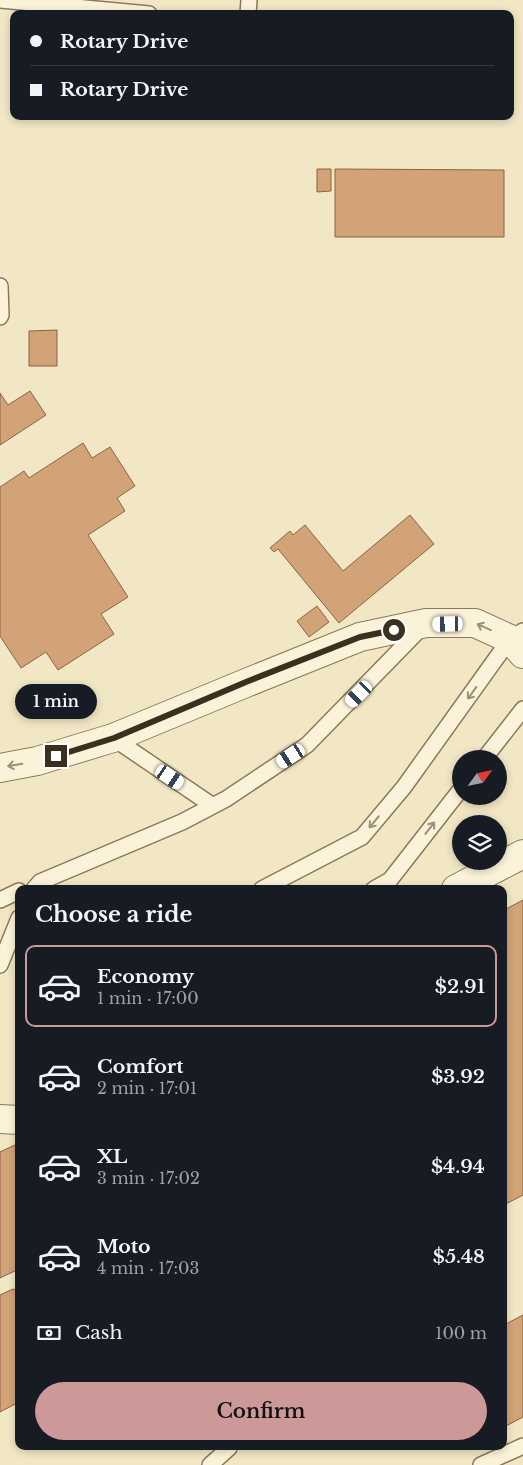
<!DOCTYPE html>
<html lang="en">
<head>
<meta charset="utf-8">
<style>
  :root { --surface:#171b24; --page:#242831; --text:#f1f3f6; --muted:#9ea1a6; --line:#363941; --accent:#cd9998 }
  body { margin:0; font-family:"Libre Baskerville",serif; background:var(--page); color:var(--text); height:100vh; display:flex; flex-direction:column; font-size:19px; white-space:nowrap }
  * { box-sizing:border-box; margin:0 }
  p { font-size:16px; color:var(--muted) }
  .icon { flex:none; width:28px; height:28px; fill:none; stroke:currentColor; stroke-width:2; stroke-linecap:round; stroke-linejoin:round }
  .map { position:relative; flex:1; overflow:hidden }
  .sheet { position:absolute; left:15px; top:885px; width:492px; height:565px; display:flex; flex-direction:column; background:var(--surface); border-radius:10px; box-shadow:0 2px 8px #0003 }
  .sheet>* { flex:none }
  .top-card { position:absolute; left:10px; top:10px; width:504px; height:110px; border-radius:10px; box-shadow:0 2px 8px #0003; display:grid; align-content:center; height:110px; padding:0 20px; background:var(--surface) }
  .needle { width:32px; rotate:57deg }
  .fabs { position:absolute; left:452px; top:750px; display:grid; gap:10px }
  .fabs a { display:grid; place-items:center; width:55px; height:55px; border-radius:50%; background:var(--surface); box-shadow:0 2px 8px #0003; font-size:25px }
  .end { position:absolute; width:22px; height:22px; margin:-11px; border:6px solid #3d2f1e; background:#fff; box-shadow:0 0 0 2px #fff }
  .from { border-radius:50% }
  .bubble { position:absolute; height:35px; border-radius:18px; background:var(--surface); box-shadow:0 2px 8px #0003; font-size:16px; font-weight:600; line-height:35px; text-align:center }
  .car { position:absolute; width:15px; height:30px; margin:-15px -8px; border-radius:6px; box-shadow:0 0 4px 1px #0007; background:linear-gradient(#fff 24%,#345 0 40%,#fff 0 76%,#345 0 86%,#fff 0) }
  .top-card b { display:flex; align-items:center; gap:18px; height:48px; font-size:19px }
  .top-card b+b { border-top:1px solid var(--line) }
  .top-card i { width:12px; height:12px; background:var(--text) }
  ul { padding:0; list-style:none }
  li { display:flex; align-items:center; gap:15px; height:82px; margin:0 10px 8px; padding:0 10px; border:2px solid transparent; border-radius:10px }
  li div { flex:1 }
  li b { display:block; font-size:19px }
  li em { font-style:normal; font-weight:600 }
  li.selected { border-color:var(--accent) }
  li>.icon { width:45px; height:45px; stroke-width:1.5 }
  h2 { padding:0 20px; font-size:22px; line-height:60px }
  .pay { display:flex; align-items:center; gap:12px; height:55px; padding:0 20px; font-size:19px }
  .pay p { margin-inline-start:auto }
  .action { display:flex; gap:10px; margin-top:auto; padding:10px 20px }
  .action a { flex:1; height:58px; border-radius:30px; background:var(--accent); color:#111; font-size:20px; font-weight:600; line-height:58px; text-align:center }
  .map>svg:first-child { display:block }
  .building { fill:#d2a378; stroke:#8e633e }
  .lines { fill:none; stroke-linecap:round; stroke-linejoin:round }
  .service-casing { stroke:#8e7859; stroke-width:18 }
  .minor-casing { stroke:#8e7859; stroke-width:30 }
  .service { stroke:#fbf3d9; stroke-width:15 }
  .minor { stroke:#fbf3d9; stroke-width:28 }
  .oneway { stroke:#9c917c }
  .route { stroke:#3d2f1e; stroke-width:6 }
</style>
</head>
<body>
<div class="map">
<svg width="523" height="1465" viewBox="0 0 523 1465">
  <rect width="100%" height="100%" fill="#f1e7c5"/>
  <path class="building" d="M 317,169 L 331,169 L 331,191 L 317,192 Z
    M 335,169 L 504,170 L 504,237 L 335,237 Z
    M 57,330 L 57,366 L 29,366 L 29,331 Z
    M 30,391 L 46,415 L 0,445 L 0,393 L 8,405 Z
    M 83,443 L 92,458 L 110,447 L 135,486 L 117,498 L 125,511 L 88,535 L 128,597 L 101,614 L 114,634 L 58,670 L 46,652 L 21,668 L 0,636 L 0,487 L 24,471 L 29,478 Z
    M 410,515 L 434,544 L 339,623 L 278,549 L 274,552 L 270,548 L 290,531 L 293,535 L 305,525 L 343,571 Z
    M 317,606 L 329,622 L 309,637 L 297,621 Z
    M 523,900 L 523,1195 L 504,1205 L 504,910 Z
    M 19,1143 L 19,1269 L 0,1278 L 0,1152 Z
    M 13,1289 L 19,1291 L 19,1402 L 0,1412 L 0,1295 Z
    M 523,1315 L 523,1417 L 504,1427 L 504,1325 Z"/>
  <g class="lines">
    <defs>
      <path id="service" d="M 0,0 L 149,14
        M 248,14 L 249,0
        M 0,286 L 1,315 L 0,317
        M 113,738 L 213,806
        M 484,759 L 523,709
        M 34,889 L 40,882 L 182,822 L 226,799 L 307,745 L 423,626
        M 262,889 L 362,837 L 404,787 L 510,639 L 523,631
        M 374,889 L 390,880 L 461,789
        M 0,900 L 19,891
        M 0,965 L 19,918
        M 210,1465 L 229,1448
        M 481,1465 L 523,1446"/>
      <path id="minor" d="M 0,768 L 37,761 L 113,738 L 246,683 L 360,637 L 426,623 L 475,623 L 510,639 L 523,654
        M 456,889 L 523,854
        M 0,1119 L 19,1120"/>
    </defs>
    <use href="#service" class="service-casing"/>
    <use href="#minor" class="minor-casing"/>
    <use href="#service" class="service"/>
    <use href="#minor" class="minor"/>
  </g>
  <defs><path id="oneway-shaft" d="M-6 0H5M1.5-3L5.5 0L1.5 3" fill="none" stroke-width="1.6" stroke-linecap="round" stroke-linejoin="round" transform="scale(1.25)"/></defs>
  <g class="oneway">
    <use href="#oneway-shaft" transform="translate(484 627) rotate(-156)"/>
    <use href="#oneway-shaft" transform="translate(472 693) rotate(126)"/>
    <use href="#oneway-shaft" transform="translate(15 765) rotate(170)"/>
    <use href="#oneway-shaft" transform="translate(374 822) rotate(130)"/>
    <use href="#oneway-shaft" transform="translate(430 828) rotate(-52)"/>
  </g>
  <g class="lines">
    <path class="route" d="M 56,756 L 114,738 L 246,682 L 360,637 L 394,630"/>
  </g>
</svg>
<div class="fabs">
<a><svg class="needle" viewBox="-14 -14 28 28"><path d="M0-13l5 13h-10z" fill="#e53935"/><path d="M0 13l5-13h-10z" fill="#9ea1a6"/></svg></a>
<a><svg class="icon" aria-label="layers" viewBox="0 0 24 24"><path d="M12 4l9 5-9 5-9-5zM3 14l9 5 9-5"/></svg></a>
</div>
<i class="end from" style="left:394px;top:630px"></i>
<i class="end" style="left:56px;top:756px"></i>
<div class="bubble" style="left:15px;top:684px;width:82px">1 min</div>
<i class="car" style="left:448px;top:624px;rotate:269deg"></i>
<i class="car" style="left:359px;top:694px;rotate:225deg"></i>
<i class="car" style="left:291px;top:756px;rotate:237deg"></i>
<i class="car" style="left:170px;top:777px;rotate:124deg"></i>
<div class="top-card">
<b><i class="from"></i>Rotary Drive</b>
<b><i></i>Rotary Drive</b>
</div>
<section class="sheet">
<h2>Choose a ride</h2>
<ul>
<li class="selected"><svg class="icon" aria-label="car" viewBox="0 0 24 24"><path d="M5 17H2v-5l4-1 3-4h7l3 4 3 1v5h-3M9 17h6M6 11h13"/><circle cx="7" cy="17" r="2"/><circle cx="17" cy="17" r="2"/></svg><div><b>Economy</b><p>1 min · 17:00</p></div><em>$2.91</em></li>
<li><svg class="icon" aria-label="car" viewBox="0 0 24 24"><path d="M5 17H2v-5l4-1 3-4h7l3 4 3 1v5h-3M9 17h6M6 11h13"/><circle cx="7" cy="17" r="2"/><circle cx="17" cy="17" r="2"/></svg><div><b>Comfort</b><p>2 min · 17:01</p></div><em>$3.92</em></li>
<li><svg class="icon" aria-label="car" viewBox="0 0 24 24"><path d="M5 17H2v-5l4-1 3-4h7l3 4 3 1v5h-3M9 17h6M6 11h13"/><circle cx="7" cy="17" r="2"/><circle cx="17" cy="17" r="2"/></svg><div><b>XL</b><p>3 min · 17:02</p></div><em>$4.94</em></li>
<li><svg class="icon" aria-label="car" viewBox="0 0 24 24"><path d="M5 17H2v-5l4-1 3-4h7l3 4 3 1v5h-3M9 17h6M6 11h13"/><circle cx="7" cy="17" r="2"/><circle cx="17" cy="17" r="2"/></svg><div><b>Moto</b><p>4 min · 17:03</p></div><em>$5.48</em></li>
</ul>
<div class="pay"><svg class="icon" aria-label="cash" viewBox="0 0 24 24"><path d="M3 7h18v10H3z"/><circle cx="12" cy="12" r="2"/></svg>Cash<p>100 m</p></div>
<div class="action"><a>Confirm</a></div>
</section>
</div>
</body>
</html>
